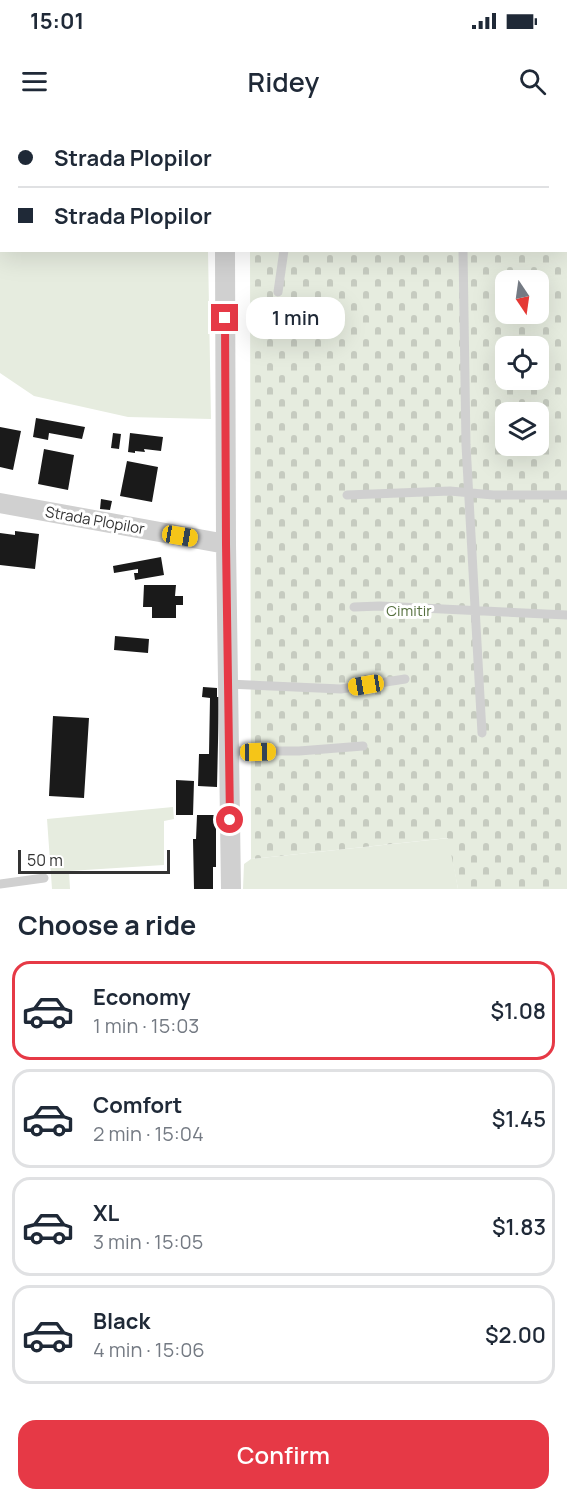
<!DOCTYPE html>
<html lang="en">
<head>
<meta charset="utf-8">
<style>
  :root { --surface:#fff; --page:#f6f6f7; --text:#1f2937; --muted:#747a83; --line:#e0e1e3; --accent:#e63946 }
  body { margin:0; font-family:Manrope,sans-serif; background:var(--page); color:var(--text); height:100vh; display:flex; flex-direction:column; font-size:22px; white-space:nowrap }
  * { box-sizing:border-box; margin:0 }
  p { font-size:20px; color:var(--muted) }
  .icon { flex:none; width:33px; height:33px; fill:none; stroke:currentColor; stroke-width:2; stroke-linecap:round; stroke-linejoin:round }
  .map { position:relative; height:769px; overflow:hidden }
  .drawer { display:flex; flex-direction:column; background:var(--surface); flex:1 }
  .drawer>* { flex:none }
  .guide { position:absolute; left:0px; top:0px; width:567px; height:132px; box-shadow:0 6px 24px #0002; display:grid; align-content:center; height:132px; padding:0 18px; background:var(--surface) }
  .needle { width:39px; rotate:167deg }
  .tools { position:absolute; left:495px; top:150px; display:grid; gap:12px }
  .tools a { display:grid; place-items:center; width:54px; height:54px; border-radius:12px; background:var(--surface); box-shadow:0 6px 24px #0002; font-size:30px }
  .scale { position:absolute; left:18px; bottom:15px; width:152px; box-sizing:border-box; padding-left:6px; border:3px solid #333; border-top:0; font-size:16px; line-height:21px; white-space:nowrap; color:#333; -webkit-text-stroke:4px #fff; paint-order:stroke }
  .end { position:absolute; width:27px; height:27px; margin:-14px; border:8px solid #e63946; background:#fff; box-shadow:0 0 0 3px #fff }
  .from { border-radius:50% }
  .bubble { position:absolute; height:42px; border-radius:18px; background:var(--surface); box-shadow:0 6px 24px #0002; font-size:20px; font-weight:600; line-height:42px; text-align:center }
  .car { position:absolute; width:18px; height:36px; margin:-18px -9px; border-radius:8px; box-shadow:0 0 4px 2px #0007; background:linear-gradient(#f5c518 24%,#345 0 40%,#f5c518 0 76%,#345 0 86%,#f5c518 0) }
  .guide b { display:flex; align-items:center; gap:21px; height:57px; font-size:22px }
  .guide b+b { border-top:2px solid var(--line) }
  .guide i { width:15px; height:15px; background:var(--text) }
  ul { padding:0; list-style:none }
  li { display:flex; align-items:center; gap:18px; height:99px; margin:0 12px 9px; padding:0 6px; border:3px solid var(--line); border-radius:18px }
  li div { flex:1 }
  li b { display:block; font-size:22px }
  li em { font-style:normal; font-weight:600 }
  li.current { border-color:var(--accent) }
  li>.icon { width:54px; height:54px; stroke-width:1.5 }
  h2 { padding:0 18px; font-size:27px; line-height:72px }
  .action { display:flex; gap:12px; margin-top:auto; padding:12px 18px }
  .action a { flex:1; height:69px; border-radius:18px; background:var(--accent); color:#fff; font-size:24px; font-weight:600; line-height:69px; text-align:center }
  .status { display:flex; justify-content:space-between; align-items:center; height:42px; padding:0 30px; background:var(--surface); direction:ltr }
  .status svg { height:16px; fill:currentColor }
  header { display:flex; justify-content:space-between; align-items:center; height:78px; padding:0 18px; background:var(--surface); font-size:27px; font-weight:600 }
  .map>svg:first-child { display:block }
  .green { fill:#e6ecdf }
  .cemetery { fill:url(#cemetery-stones); fill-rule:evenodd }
  .building { fill:#1a1a1a }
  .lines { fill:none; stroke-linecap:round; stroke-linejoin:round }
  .service { stroke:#d0d0d0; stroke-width:9 }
  .minor { stroke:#d0d0d0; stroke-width:20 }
  .route { stroke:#e63946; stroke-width:8 }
  .labels { text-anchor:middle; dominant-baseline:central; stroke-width:6; stroke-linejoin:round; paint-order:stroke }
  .street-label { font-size:15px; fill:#333; stroke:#fff }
  .park-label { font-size:15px; fill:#56703f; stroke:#fff }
</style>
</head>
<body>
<div class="status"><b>15:01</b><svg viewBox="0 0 49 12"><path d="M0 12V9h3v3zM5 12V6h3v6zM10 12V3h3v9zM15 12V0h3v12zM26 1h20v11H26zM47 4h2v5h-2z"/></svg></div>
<header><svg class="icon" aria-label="menu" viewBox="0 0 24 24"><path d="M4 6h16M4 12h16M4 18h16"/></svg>Ridey<svg class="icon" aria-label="search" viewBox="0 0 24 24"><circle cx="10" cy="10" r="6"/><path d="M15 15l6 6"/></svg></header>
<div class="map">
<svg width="567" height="769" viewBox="0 0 567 769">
  <defs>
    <pattern id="cemetery-stones" width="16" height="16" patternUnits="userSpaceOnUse" patternTransform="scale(1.5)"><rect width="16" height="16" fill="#e6ecdf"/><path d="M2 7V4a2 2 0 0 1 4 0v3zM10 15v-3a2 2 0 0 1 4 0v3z" fill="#c6cbc0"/></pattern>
  </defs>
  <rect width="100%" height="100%" fill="#fff"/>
  <path class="green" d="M 0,0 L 205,0 L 2,2 L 2,130 L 208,131 L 211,299 L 128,297 L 34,276 L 0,253 Z
    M 173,687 L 174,699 L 164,701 L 164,745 L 69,751 L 70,769 L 52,769 L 47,699 Z
    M 449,718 L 458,769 L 243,769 L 244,744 L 251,739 Z"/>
  <path class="cemetery" d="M 250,0 L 567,0 L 567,769 L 458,769 L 448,718 L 251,739 L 250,131 L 566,130 L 566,2 ZM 506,160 L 538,160 L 538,194 L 506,194 ZM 506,226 L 538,226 L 538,260 L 506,260 ZM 506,292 L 538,292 L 538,326 L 506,326 Z"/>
  <path class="building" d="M 36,298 L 85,307 L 82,319 L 49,313 L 48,320 L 33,317 Z
    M 0,307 L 21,311 L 13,350 L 0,347 Z
    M 113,313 L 121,314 L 119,329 L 111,328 Z
    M 130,313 L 163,317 L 161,331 L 144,329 L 145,332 L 135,331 L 135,333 L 128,332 Z
    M 44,329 L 74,335 L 68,370 L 38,364 Z
    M 127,341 L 158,347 L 152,382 L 120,376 Z
    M 101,379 L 112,381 L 110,390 L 100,389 Z
    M 15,411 L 39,414 L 35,449 L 0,445 L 0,413 L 15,415 Z
    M 161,437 L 164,455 L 135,460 L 134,453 L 138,453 L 138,449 L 114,453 L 113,446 Z
    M 144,465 L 176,465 L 175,476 L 183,476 L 183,485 L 176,485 L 176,498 L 152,498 L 152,487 L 143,487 Z
    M 115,516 L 149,519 L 148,533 L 114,530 Z
    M 203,567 L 217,568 L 217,577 L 219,577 L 217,667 L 198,666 L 199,634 L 209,634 L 210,578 L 202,577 Z
    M 53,596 L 89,598 L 84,678 L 49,676 Z
    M 176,660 L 194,661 L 193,695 L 176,695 Z
    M 197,695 L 216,695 L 216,747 L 213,747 L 213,769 L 194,769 L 193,719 L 196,719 Z"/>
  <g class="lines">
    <path class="service" d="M 540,0 L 540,2
      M 303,2 L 304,0
      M 566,60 L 567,61
      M 463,130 L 466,325 L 482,613
      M 278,172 L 284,130
      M 347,375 L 450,371 L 493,375 L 567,375
      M 354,487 L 380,486 L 567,495
      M 228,564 L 341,569 L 405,559
      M 229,631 L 299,631 L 363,626
      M 0,764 L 44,758"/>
    <path class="minor" d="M 225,0 L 225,2
      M 225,130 L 226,424 L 231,769
      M 0,383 L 226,424"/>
  </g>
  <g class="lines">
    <path class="route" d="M 225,198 L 226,424 L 230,700"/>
  </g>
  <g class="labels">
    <g class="street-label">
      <text transform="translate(95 400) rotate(10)">Strada Plopilor</text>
    </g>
    <g class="park-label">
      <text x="409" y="490">Cimitir</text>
    </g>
  </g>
</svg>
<div class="tools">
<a><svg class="needle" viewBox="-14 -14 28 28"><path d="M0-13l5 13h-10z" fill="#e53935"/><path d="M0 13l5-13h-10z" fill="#747a83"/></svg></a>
<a><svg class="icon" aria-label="locate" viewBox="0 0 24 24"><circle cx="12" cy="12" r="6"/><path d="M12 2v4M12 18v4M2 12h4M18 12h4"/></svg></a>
<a><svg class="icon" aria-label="layers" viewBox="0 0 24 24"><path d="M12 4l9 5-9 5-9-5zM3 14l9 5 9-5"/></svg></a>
</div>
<div class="scale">50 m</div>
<i class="end from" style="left:230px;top:700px"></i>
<i class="end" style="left:225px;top:198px"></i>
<div class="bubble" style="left:246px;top:177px;width:99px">1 min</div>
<i class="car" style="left:180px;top:416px;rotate:100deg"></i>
<i class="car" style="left:366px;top:565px;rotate:261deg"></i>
<i class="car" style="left:258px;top:632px;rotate:89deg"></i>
<div class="guide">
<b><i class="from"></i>Strada Plopilor</b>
<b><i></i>Strada Plopilor</b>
</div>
</div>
<section class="drawer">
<h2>Choose a ride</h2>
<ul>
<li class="current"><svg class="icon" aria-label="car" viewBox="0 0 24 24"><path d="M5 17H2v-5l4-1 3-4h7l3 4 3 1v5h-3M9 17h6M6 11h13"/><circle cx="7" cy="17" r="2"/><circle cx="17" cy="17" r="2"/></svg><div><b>Economy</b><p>1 min · 15:03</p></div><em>$1.08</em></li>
<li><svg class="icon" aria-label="car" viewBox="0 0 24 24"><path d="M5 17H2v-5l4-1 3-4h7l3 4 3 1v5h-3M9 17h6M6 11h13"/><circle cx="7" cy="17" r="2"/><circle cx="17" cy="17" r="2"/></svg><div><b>Comfort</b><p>2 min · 15:04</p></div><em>$1.45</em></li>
<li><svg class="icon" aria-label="car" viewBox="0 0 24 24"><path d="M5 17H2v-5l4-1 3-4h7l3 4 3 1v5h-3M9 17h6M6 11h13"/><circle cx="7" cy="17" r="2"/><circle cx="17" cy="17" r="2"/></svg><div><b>XL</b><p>3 min · 15:05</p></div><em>$1.83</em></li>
<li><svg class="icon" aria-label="car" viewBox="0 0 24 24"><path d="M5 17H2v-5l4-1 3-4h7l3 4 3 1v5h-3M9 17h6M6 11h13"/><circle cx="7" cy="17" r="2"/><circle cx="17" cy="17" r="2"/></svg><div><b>Black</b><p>4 min · 15:06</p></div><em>$2.00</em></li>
</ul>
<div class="action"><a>Confirm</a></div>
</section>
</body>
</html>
